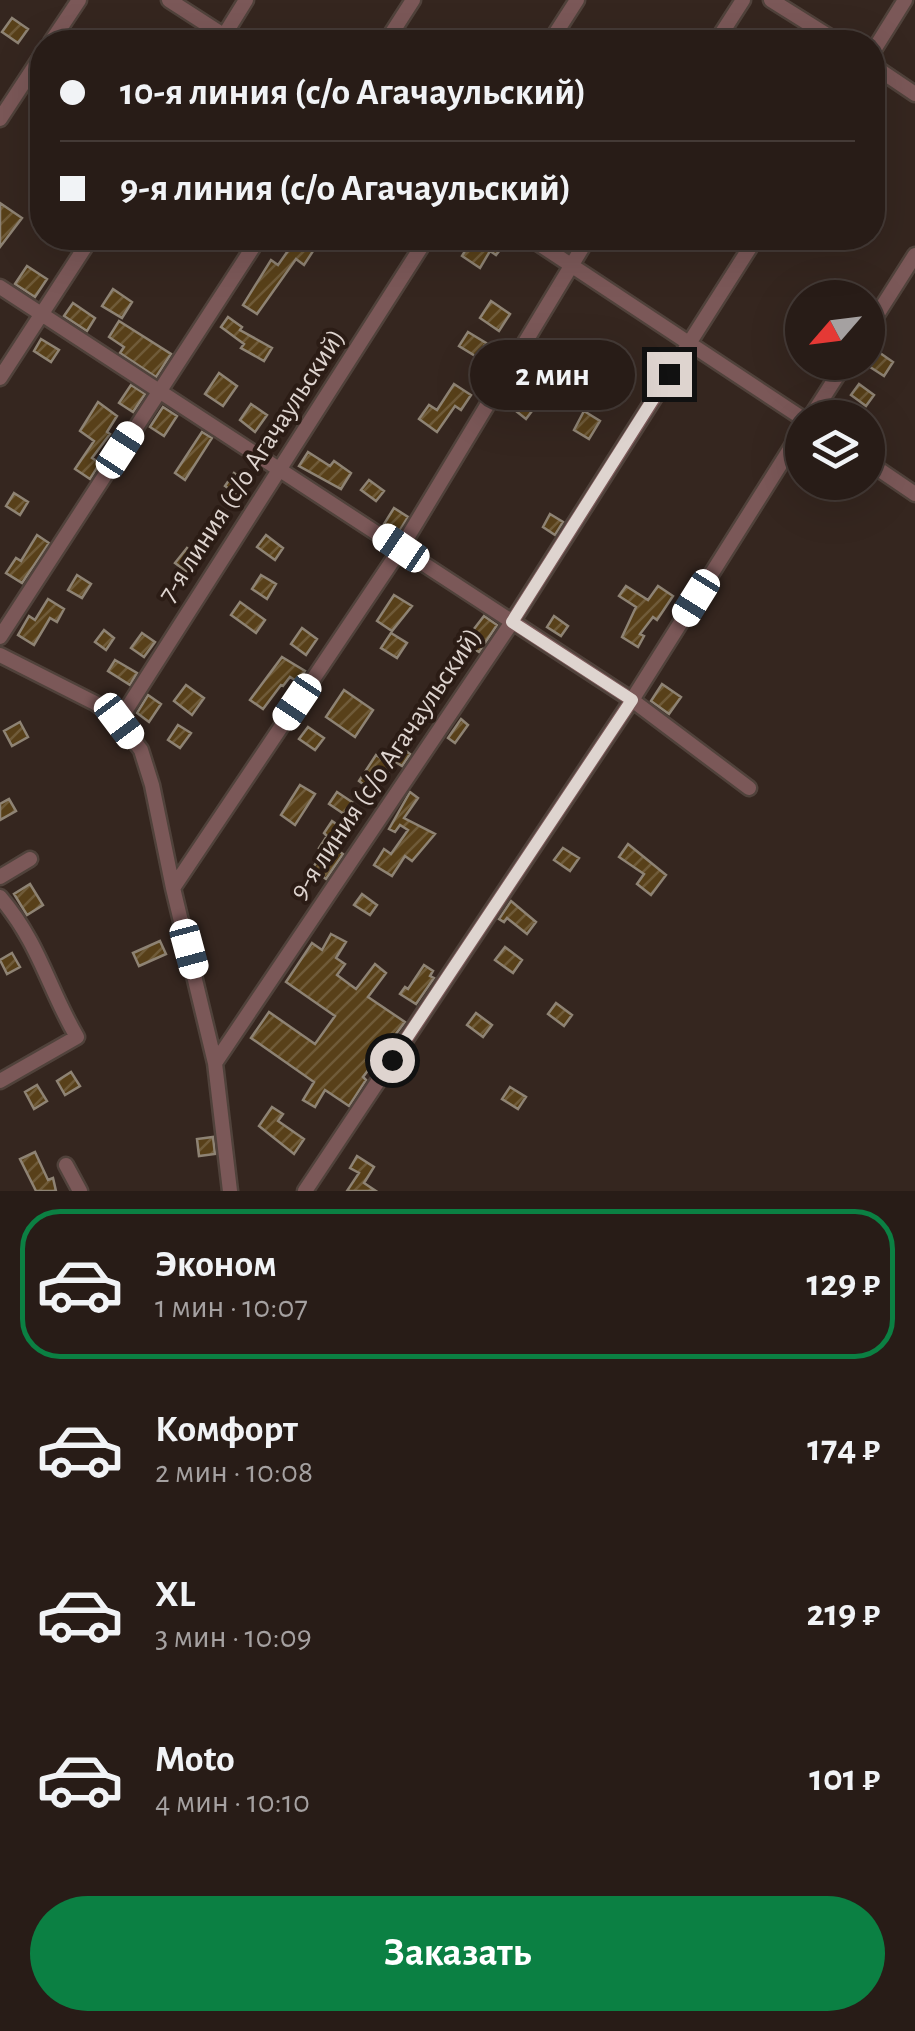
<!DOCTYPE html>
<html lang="ru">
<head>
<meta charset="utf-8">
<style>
  :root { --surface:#281c17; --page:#342924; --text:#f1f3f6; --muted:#a5a1a1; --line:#443a36; --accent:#0b8043 }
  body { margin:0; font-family:"Alegreya Sans",sans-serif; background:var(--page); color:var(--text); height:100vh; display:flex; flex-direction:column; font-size:38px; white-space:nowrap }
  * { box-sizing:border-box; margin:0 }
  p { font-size:32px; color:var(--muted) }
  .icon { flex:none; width:55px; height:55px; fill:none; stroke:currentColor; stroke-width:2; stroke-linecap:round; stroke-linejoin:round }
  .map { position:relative; height:1191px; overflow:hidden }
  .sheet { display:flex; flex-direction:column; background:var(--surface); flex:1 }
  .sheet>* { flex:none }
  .banner { position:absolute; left:30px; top:30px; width:855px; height:220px; border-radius:40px; box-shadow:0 10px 40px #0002,0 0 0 2px var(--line); display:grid; align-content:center; height:220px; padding:0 30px; background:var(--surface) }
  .needle { width:65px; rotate:242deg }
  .controls { position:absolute; left:785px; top:280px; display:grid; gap:20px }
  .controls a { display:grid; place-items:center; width:100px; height:100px; border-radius:50%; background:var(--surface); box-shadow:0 10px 40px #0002,0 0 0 2px var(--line); font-size:50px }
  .end { position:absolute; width:45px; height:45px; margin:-22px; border:12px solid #ded4cf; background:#111; box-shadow:0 0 0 5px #111 }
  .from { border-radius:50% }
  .bubble { position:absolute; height:70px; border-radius:35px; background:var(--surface); box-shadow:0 10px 40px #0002,0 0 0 2px var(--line); font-size:32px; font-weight:600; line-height:70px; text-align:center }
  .car { position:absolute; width:30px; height:60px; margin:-30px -15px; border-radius:12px; box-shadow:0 0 8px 2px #0007; background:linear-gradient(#fff 24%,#345 0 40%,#fff 0 76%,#345 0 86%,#fff 0) }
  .banner b { display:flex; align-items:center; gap:35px; height:95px; font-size:38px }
  .banner b+b { border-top:2px solid var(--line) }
  .banner i { width:25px; height:25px; background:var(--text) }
  ul { padding:18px 0 0; list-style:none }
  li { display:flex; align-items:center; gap:30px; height:150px; margin:0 20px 15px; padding:0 10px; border:5px solid transparent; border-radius:40px }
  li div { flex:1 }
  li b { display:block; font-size:38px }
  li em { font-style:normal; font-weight:600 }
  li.current { border-color:var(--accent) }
  li>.icon { width:90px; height:90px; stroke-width:1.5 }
  .button { display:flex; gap:20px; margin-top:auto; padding:20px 30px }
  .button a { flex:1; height:115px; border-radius:60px; background:var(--accent); color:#fff; font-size:40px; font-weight:600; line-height:115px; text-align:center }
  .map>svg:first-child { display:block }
  .building { fill:url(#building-hatch); stroke:#8e8374; stroke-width:2.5 }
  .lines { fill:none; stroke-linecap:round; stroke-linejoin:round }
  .minor-casing { stroke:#50423b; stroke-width:19 }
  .minor { stroke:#7b5858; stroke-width:14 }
  .route { stroke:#ded4cf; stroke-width:12 }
  .labels { text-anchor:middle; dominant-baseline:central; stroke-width:8; stroke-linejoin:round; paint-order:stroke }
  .street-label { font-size:28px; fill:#ded4cf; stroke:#2b1c15 }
</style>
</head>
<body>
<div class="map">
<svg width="915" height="1191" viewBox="0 0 915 1191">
  <defs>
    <pattern id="building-hatch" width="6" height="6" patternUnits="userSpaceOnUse" patternTransform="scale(2.5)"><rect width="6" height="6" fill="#584019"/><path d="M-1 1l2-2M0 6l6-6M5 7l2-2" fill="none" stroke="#705b39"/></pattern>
  </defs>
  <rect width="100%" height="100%" fill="#35261f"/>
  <path class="building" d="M 12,18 L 28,29 L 18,43 L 2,32 Z
    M 0,203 L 22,218 L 0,247 Z
    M 297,238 L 315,248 L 304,265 L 296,259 L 257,314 L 243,305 L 271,260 L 278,265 Z
    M 473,238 L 502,238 L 507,241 L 496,255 L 490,251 L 480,268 L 462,256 Z
    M 27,266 L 47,279 L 35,297 L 15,284 Z
    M 113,289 L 132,302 L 122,318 L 102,306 Z
    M 491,301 L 510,314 L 499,331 L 480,318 Z
    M 73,303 L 95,318 L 87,331 L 64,316 Z
    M 228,317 L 242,327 L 240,330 L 272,348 L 264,361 L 241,348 L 244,344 L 221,327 Z
    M 119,321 L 171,354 L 156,377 L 120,353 L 124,347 L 109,337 Z
    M 468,332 L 486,343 L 477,357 L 459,346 Z
    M 41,339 L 59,350 L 51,362 L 34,351 Z
    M 548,347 L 565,360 L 551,380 L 533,367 Z
    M 880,353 L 893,362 L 884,376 L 870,367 Z
    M 219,373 L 237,386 L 223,406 L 205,394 Z
    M 454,384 L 471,395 L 461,410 L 455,406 L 437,432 L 419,419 L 429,405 L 437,410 Z
    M 859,384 L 874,395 L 866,406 L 851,395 Z
    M 131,385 L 145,394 L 133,412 L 119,403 Z
    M 523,391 L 538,403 L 526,419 L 511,407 Z
    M 98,402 L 117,416 L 107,432 L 110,434 L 92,458 L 100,463 L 90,479 L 75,469 L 94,441 L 80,431 Z
    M 251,404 L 267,415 L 255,432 L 240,420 Z
    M 163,407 L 177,416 L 164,436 L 150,427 Z
    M 584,411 L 600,421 L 589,439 L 574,430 Z
    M 202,432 L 212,438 L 185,480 L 175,473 Z
    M 308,452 L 330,466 L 334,461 L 351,473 L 341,489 L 299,466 Z
    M 234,473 L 248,483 L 239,496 L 225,486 Z
    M 369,480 L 384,491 L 376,501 L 361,490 Z
    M 14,493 L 28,502 L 20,515 L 6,506 Z
    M 394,508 L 408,517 L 398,533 L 384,524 Z
    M 550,514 L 563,522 L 555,535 L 543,527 Z
    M 37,535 L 49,543 L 22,583 L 6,573 L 16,558 L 21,561 Z
    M 266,535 L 283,548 L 275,560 L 257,547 Z
    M 187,548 L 201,559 L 190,574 L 175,563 Z
    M 77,575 L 91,584 L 82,598 L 68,590 Z
    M 261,575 L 276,584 L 267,599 L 252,589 Z
    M 626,586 L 648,600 L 658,586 L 673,596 L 657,620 L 653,617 L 640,634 L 644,636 L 638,647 L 622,637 L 636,607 L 619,596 Z
    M 394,595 L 412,606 L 392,631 L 377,621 Z
    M 48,599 L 64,609 L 57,622 L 50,618 L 34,645 L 18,635 L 29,616 L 35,620 Z
    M 240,602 L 265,620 L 256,633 L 231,615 Z
    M 484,616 L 497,625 L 479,652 L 464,642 Z
    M 554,616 L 568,626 L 561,636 L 547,627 Z
    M 302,628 L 317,639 L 306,655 L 291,644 Z
    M 104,630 L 114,638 L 106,650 L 95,642 Z
    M 142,633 L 155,642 L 144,657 L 131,648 Z
    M 391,633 L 407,643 L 397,658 L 381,648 Z
    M 282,657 L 305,671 L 298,682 L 290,677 L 283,686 L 281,685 L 263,709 L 250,700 Z
    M 115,660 L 137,673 L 130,685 L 108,671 Z
    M 662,684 L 681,697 L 669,714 L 651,701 Z
    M 186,685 L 204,698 L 192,715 L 174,701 Z
    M 344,690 L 373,710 L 355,737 L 326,717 Z
    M 148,695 L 161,704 L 149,722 L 137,713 Z
    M 461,719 L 468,725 L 455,743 L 448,738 Z
    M 20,722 L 28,737 L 12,746 L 4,731 Z
    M 178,725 L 191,733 L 180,748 L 168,740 Z
    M 308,727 L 324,738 L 315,750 L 299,739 Z
    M 399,746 L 410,754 L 402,766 L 391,759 Z
    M 376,755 L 393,766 L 375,793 L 359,781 Z
    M 300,785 L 315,794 L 295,825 L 281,815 Z
    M 337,792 L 352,802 L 344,814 L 329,804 Z
    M 410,792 L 418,798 L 404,818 L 435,834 L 412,861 L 405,856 L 392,876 L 374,865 L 384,849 L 391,854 L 408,830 L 400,825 L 395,832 L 389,829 Z
    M 9,799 L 16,811 L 0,820 L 0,804 Z
    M 332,821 L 345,830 L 334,848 L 343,854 L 326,879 L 312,869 L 324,851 L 319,848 L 327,836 L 324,833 Z
    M 628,844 L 666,875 L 651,895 L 637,884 L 644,874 L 619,857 Z
    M 563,848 L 579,858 L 570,871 L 554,860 Z
    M 30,884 L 43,905 L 27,915 L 14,894 Z
    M 362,894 L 377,905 L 370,915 L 354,905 Z
    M 511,901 L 536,922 L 527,934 L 507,918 L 504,922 L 499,919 Z
    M 331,934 L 346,942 L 336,958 L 345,964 L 337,975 L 356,989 L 375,964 L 386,973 L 368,997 L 405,1022 L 363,1077 L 366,1080 L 349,1106 L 325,1090 L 315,1107 L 303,1100 L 314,1082 L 251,1038 L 269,1012 L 315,1044 L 335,1016 L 286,982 L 312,943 L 322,950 Z
    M 160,941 L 166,954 L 139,966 L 133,953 Z
    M 505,947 L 522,960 L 513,973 L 495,960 Z
    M 12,953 L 20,967 L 7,974 L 0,960 Z
    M 424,965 L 433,971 L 430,976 L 434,978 L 416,1004 L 400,994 L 405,987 L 408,989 Z
    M 556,1003 L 572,1015 L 564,1026 L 548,1014 Z
    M 476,1013 L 492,1025 L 483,1037 L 467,1025 Z
    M 71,1072 L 80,1086 L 65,1095 L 57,1081 Z
    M 37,1085 L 47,1101 L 34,1109 L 25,1092 Z
    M 510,1087 L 526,1097 L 518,1109 L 502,1099 Z
    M 272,1107 L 283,1114 L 278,1121 L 304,1139 L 294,1154 L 259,1126 Z
    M 213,1137 L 215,1154 L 199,1156 L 197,1139 Z
    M 35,1152 L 48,1180 L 53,1178 L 56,1191 L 36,1191 L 20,1159 Z
    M 357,1156 L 374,1167 L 364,1183 L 376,1191 L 347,1191 L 359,1173 L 350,1168 Z"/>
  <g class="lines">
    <defs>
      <path id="minor" d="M 169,0 L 234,42
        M 771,0 L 838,42
        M 51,42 L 79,0
        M 220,42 L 246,0
        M 386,42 L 413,0
        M 550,42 L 577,0
        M 716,42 L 743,0
        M 872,53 L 905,0
        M 872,65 L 915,94
        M 0,119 L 42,55
        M 530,238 L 802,418
        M 0,287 L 632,700 L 749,788
        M 868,329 L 915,255
        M 0,378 L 91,238
        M 810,418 L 846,362
        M 868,462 L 915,494
        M 0,637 L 259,238
        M 0,655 L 95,703 L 119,721 L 141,750 L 152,785 L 173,888 L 215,1063 L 230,1191
        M 119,721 L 427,238
        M 0,877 L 30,859
        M 173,888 L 401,548 L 588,238
        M 0,897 C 40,944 48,988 77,1037 L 0,1081
        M 215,1063 L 512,622 L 756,238
        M 66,1165 L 80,1191
        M 305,1191 L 632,700 L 802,430"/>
    </defs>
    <use href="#minor" class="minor-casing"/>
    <use href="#minor" class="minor"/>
  </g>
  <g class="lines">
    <path class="route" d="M 392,1060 L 632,700 L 512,622 L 669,374"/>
  </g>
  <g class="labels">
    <g class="street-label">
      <text transform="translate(252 466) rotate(-57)">7-я линия (с/о Агачаульский)</text>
      <text transform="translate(386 764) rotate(-56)">9-я линия (с/о Агачаульский)</text>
    </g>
  </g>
</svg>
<div class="controls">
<a><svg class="needle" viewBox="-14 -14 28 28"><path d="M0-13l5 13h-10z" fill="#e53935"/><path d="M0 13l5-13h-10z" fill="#a5a1a1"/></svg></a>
<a><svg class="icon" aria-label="layers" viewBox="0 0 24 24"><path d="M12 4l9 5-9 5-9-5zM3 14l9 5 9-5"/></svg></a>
</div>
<i class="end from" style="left:392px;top:1060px"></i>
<i class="end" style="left:669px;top:374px"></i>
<div class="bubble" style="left:470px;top:340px;width:165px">2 мин</div>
<i class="car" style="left:120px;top:450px;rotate:33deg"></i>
<i class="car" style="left:401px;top:548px;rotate:304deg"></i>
<i class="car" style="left:696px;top:598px;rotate:212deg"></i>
<i class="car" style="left:297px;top:702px;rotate:214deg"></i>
<i class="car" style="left:119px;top:721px;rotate:143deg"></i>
<i class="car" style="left:189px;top:949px;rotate:165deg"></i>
<div class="banner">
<b><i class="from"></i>10-я линия (с/о Агачаульский)</b>
<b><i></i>9-я линия (с/о Агачаульский)</b>
</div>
</div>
<section class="sheet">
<ul>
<li class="current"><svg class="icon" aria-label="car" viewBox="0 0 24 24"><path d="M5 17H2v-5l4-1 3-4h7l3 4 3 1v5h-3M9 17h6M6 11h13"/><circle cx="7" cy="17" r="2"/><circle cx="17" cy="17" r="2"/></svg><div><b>Эконом</b><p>1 мин · 10:07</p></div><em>129 ₽</em></li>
<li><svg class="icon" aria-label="car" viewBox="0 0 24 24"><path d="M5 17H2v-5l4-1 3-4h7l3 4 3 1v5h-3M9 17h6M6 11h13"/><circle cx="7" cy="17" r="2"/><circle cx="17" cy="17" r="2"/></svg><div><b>Комфорт</b><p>2 мин · 10:08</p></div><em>174 ₽</em></li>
<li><svg class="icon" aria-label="car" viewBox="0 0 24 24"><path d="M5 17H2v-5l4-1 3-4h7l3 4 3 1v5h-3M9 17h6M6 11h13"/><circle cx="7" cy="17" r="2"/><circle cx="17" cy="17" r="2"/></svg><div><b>XL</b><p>3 мин · 10:09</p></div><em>219 ₽</em></li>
<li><svg class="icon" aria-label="car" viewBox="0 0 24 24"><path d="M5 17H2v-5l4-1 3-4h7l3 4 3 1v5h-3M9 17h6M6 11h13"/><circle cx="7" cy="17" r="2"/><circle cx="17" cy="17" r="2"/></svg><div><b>Moto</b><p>4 мин · 10:10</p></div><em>101 ₽</em></li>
</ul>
<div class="button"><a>Заказать</a></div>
</section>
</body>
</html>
